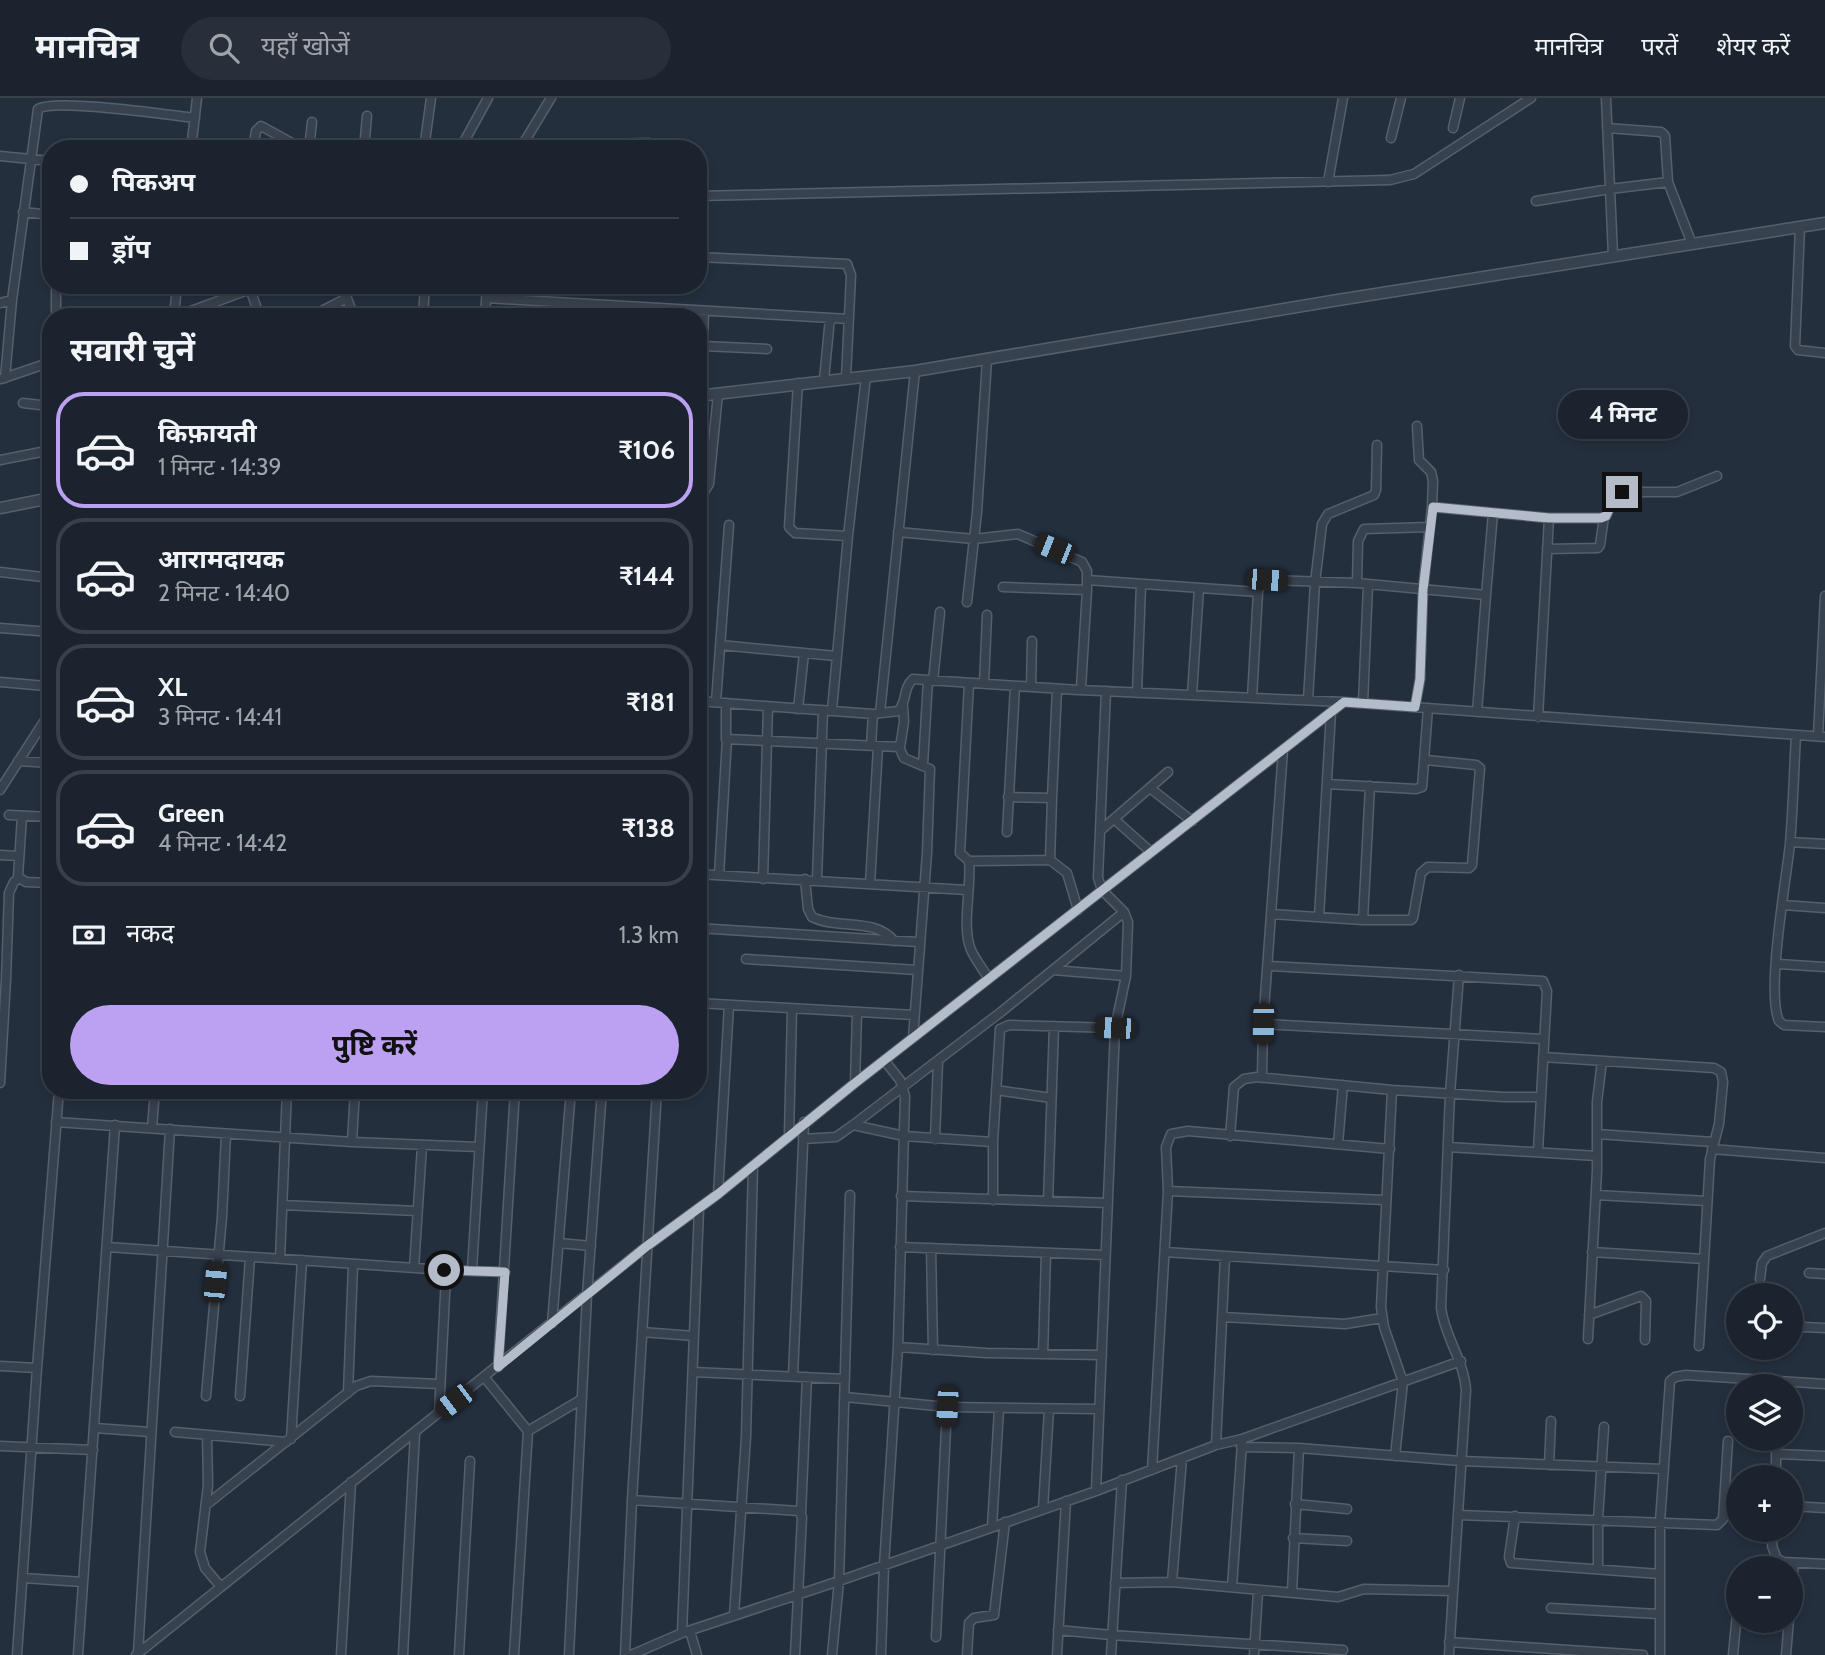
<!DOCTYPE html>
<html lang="hi">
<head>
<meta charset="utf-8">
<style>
  :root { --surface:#1b232e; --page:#282f3a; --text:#f1f3f6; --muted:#a0a4aa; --line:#39404a; --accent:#bca0f2 }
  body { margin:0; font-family:Cabin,"Noto Sans Devanagari",sans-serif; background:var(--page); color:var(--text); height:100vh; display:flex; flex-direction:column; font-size:26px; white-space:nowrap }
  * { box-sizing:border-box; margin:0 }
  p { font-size:23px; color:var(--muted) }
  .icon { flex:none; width:38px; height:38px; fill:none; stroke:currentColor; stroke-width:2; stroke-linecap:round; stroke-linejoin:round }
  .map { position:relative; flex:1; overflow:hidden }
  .panel { position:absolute; left:42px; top:210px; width:665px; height:791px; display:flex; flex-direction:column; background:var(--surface); border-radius:28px; box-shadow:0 4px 10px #0003,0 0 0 2px var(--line) }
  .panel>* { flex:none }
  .hud { position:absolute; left:42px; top:42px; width:665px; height:154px; border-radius:28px; box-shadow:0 4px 10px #0003,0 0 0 2px var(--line); display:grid; align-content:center; height:154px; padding:0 28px; background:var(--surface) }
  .controls { position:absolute; left:1726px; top:1185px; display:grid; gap:14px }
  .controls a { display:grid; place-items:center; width:77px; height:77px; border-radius:50%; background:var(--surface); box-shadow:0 4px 10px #0003,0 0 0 2px var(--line); font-size:35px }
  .end { position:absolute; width:32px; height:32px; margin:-16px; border:9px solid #b4bcc9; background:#111; box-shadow:0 0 0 4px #111 }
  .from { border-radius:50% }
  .bubble { position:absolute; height:49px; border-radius:24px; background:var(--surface); box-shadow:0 4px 10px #0003,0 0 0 2px var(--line); font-size:23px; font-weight:700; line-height:49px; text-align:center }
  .car { position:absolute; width:21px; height:42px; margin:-21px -10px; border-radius:9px; box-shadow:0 0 5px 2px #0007; background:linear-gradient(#222 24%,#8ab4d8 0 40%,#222 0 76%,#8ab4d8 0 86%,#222 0) }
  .hud b { display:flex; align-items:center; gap:24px; height:66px; font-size:26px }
  .hud b+b { border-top:2px solid var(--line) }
  .hud i { width:18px; height:18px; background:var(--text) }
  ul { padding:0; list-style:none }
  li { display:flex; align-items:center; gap:21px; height:116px; margin:0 14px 10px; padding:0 14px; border:4px solid var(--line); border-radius:28px }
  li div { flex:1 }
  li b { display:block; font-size:26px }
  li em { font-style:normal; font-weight:700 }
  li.current { border-color:var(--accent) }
  li>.icon { width:63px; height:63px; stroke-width:1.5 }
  h2 { padding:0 28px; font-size:32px; line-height:84px }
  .pay { display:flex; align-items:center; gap:18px; height:77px; padding:0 28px; font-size:26px }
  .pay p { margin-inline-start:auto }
  .primary-button { display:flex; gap:14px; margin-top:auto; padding:14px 28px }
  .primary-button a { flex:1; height:80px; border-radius:42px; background:var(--accent); color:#111; font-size:28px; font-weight:700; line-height:80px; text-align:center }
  header { display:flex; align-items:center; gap:42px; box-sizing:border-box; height:98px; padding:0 35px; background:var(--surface); border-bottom:2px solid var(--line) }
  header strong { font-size:33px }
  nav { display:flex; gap:38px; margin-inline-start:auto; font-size:24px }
  .search { width:490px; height:63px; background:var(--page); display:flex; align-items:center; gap:18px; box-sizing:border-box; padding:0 24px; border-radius:38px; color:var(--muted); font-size:26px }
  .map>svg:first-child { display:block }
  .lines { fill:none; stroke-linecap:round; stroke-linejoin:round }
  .stream { stroke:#394c67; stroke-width:2.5 }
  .minor-casing { stroke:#565f6c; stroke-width:11 }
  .tertiary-casing { stroke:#565f6c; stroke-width:13 }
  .minor { stroke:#38414e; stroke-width:8 }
  .tertiary { stroke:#38414e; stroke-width:10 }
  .route { stroke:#b4bcc9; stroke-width:9 }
</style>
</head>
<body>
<header>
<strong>मानचित्र</strong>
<div class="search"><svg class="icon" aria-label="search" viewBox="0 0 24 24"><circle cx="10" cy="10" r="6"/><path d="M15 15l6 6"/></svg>यहाँ खोजें</div>
<nav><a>मानचित्र</a><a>परतें</a><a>शेयर करें</a></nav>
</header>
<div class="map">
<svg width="1825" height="1557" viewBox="0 0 1825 1557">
  <rect width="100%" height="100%" fill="#242f3e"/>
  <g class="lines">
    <path class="stream" d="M 1379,78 L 1397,77
      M 705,94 L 1015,87"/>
    <defs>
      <path id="minor" d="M 1606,0 L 1613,158
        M 1453,30 L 1460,0
        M 1607,30 L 1661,34 L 1665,38 L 1668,84 L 1692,146
        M 1391,40 L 1401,0
        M 522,48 L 649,45 L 654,47 L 657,51
        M 191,51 L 197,0
        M 253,51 L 256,33 L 261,28 L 303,51
        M 309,51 L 312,24
        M 364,51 L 367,18
        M 424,51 L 431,0
        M 460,51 L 488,0
        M 520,51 L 551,0
        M 0,58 L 51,63
        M 1328,84 L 1343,0
        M 698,98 L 1390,82 L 1414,76 L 1531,0
        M 1536,103 L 1610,91 L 1668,84
        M 23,114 L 51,117
        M 1800,129 L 1795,248 L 1798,252 L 1825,255
        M 698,159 L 847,166 L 851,177 L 846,280
        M 342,187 L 354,219
        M 250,191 L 260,219
        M 486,200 L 849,221
        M 0,205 L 12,202
        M 56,219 L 56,191
        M 174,219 L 177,187
        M 175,219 L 261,187
        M 310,219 L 347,200
        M 423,219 L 425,187
        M 485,219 L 487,187
        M 545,219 L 546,205
        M 596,219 L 596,208
        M 703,248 L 767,251
        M 5,280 L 12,202 L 38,11 C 54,0 169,17 195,20
        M 1,281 L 51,264
        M 824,282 L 830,220
        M 798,285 L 789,429 L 795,435 L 848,438
        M 701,298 L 704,214
        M 23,305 L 40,307 L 51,304
        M 0,362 L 51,352
        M 698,403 L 709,386 L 718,296
        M 1432,409 L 1549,420 L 1601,420 L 1606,418 L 1614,399 L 1622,394 L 1677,394 L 1717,378
        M 1547,451 L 1598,450 L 1600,447 L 1604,419
        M 0,474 L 51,480
        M 1087,482 L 1258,494
        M 1357,485 L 1358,443 L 1364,431 L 1430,429
        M 1003,489 L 1087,492
        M 1486,497 L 1493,415
        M 967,504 L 977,414 L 987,262
        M 0,530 L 51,534
        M 720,547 L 836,558
        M 933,583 L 940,514
        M 0,584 L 46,588
        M 969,585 L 960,755 L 969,763 C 972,788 961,828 971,852 C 975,861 983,871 988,880
        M 984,586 L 987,517
        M 1031,589 L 1032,543
        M 1080,592 L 1344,604 L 1825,639
        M 1137,595 L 1141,486
        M 1192,597 L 1199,490
        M 1252,600 L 1258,494 L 1262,484 L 1267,482 L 1357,485 L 1486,497 L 1477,614
        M 1308,602 L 1315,485 L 1322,426 L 1328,416 L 1374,397 L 1376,392 L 1377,347
        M 698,603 L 873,616 L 898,613 C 908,603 902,591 913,581 L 1078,592 L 1081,590 L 1087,492 L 1087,473 L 1082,464 L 1018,436 L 974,441 L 898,434
        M 716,604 L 729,427
        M 726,605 L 726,642
        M 1363,605 L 1368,487
        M 1415,609 L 1420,581 L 1423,492 L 1432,409 L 1433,383 L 1431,374 L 1419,362 L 1417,328
        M 798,611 L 804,555
        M 832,612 L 848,438 L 866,278
        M 880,615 L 915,273
        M 1538,619 L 1549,420
        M 1796,637 C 1794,673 1793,710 1790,746 C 1786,783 1766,894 1779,923 L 1784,927 L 1825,929
        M 1818,638 L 1825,498
        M 871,648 L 873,616
        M 900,649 L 904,624 L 903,608
        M 18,663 L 51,665
        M 923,667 L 928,582
        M 1327,686 L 1416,691 L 1422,689 L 1428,610
        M 1150,690 L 1192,723
        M 0,692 L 45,622 L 51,616
        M 1008,699 L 1052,700 L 1057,591
        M 1052,701 L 1050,762 L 1067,775 L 1078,812
        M 9,717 L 51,719
        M 22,718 L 18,779 L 26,784 L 51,785
        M 1114,721 L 1151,754
        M 1101,732 L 1168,674
        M 1007,734 L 1015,588
        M 1790,744 L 1825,746
        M 0,757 L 19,758
        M 969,763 L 1050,762
        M 698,776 L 967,792
        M 719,777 L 727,641 L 899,649 L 904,660 L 930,671 L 927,755 L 913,940
        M 763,781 L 768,609
        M 805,781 L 808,811 L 812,819 C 838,832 875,819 894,843
        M 817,781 L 823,612
        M 870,786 L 878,649
        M 1783,807 L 1825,810
        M 1271,816 L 1363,822 L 1411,822 L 1413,820 L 1421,775 L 1428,769 L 1469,770 L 1472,767 L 1480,670 L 1476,667 L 1426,662
        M 1319,819 L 1331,614
        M 1363,822 L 1370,688
        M 698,830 L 918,844
        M 746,861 L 917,872
        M 1777,866 L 1825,869
        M 1268,868 L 1543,883 L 1547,893 L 1538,1053
        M 1053,872 L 1126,878
        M 698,905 L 914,917
        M 1263,926 L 1543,941
        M 1543,959 L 1714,970 L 1721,974 L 1723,984 L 1719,1026 L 1710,1061 L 1699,1248
        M 1262,980 L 1263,926 L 1283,652
        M 0,985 L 6,882 L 9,795 L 14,784 L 19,780
        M 855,985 L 857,915
        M 996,992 L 1051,1000
        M 1392,992 L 1381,1209 L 1384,1229 L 1403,1284 L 1395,1358
        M 56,1024 L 352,1044 L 479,1049
        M 853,1027 L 904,1038 L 993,1044
        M 152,1030 L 155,992
        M 789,1036 L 792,912
        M 1597,1036 L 1713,1044
        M 1230,1038 L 1234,989 L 1244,981 L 1257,979 L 1392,992 L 1504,999 L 1540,999
        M 803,1041 L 836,1039 L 853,1027 L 1001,914 L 1124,814
        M 935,1041 L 938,963
        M 352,1044 L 355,992
        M 1338,1046 L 1343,987
        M 1448,1049 L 1597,1058
        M 1712,1051 L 1825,1060
        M 1168,1093 L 1385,1102
        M 718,1096 L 729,907
        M 1596,1097 L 1707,1103
        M 901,1098 L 1108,1105
        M 993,1102 L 993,1044 L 1000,931 L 1009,927 L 1115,930
        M 1048,1103 L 1054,928
        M 282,1107 L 417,1113
        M 559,1145 L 591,1148
        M 107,1149 L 444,1172 L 446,1178 L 439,1314
        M 900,1149 L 1104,1157
        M 931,1150 L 933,1252
        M 1165,1154 L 1444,1172
        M 1592,1154 L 1704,1161
        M 280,1161 L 287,992
        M 414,1170 L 422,1048
        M 444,1172 L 505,1174
        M 472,1172 L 483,992
        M 1809,1175 L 1825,1176
        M 1760,1181 L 1762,1165 L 1767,1158 L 1825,1135
        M 1589,1217 L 1641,1198 L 1646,1203 L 1645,1242
        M 1223,1219 L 1345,1226 L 1382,1220
        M 552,1225 L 571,992
        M 1790,1233 L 1804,1229 L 1825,1230
        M 642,1234 L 694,1238
        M 1588,1241 L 1597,1073 L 1597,1004 L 1602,963
        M 898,1249 L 986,1255 L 1102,1257
        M 1043,1256 L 1046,1155
        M 0,1268 L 37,1270
        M 498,1269 L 515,992
        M 693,1274 L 845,1281
        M 793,1278 L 804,1024
        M 485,1280 L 528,1333
        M 348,1295 L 353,1167
        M 206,1298 L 222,1119 L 226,1036
        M 240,1298 L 250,1160
        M 845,1299 L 947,1309 L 1098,1311
        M 95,1330 L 150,1334
        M 175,1334 L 286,1344
        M 207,1337 L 208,1387 L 200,1454 L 205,1470 L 221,1489
        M 291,1341 L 302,1162
        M 1216,1347 L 1225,1158
        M 0,1348 L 93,1352
        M 1241,1349 L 1299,1350 L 1461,1363 L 1663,1371
        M 1776,1356 L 1825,1358
        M 1549,1367 L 1551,1323
        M 1152,1372 L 1168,1093 L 1166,1049 L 1171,1036 L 1188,1033 L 1390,1051
        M 1776,1379 L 1776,1340
        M 1096,1393 L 1115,930 L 1126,878 L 1128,824 L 1124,814 L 1102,792 L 1098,780 L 1106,593
        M 632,1402 L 799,1413 L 802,1419 L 795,1557
        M 1295,1406 L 1347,1411
        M 206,1407 L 356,1288 L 371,1283 L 439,1286
        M 1724,1407 L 1738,1407
        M 1790,1408 L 1825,1410
        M 1043,1411 L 1049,1311
        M 801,1416 L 807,1279
        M 1459,1417 L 1717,1427 L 1723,1421 L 1728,1343
        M 1515,1418 L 1509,1459 L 1511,1465 L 1660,1476
        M 992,1429 L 999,1311
        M 1774,1432 L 1772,1448 L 1777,1461 L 1784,1464 L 1825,1466
        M 1293,1440 L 1347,1443
        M 1598,1471 L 1598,1422 L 1604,1329
        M 23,1480 L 83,1484
        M 1172,1484 L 1182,1360
        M 1115,1485 L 1172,1484 L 1338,1499 L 1364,1491 L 1453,1493
        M 1232,1489 L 1242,1345
        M 1292,1494 L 1299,1350
        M 1790,1507 L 1794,1465
        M 1551,1510 L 1658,1516
        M 734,1518 L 746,1339 L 753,1068
        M 1058,1532 L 1111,1537 L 1343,1552
        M 690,1533 L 697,1557
        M 682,1535 L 699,1111
        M 936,1539 L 947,1309
        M 1449,1544 L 1643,1557
        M 138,1555 L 170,1031
        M 17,1557 L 37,1270 L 59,992
        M 78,1557 L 115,1027
        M 136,1557 L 647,1148 L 718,1096 L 855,985 L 1344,604
        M 341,1557 L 351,1384
        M 403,1557 L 415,1335
        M 459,1557 L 470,1363
        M 514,1557 L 528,1333 L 582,1301
        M 569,1557 L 587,1197 L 602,992
        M 625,1557 L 632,1402 L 657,992
        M 631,1557 L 682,1535 L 839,1483 L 1096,1393 L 1216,1347 L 1242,1341 L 1461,1263
        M 832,1557 L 839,1483 L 850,1097
        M 881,1557 L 884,1468 L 898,1249 L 905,998 L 900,982 L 884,962
        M 967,1557 L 969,1525 L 974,1520 L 994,1517 L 1005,1424
        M 1057,1557 L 1066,1403
        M 1111,1557 L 1122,1382
        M 1254,1557 L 1258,1493
        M 1449,1557 L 1466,1292 C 1464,1262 1445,1240 1441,1210 L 1450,996 L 1459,877
        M 1660,1557 L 1660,1424 L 1670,1283 L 1675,1279 L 1686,1277 L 1825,1286
        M 1733,1557 L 1738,1505
        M 1786,1557 L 1789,1522"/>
      <path id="tertiary" d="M 698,298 L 915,273 L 1338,202 L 1825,125
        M 0,410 L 51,400"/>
    </defs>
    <use href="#minor" class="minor-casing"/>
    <use href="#tertiary" class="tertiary-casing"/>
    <use href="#minor" class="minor"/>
    <use href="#tertiary" class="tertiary"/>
  </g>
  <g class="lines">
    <path class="route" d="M 444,1172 L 505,1174 L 498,1269 L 647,1148 L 718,1096 L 855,985 L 1344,604 L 1415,609 L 1420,581 L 1423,492 L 1433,409 L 1549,420 L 1601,420 L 1606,418 L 1614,400 L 1622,394"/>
  </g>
</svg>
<div class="controls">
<a><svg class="icon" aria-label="locate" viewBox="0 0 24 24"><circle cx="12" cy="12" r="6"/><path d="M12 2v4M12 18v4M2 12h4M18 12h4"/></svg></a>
<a><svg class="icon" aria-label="layers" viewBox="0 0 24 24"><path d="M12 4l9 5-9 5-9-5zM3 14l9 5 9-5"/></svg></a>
<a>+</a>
<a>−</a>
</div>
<i class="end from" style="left:444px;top:1172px"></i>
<i class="end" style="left:1622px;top:394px"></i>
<div class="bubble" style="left:1558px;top:292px;width:130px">4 मिनट</div>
<i class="car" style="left:1054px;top:451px;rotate:292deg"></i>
<i class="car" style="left:1267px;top:482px;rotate:94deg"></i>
<i class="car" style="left:1263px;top:926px;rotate:181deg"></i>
<i class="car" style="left:1115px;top:930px;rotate:272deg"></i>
<i class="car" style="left:215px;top:1184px;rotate:5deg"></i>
<i class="car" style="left:454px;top:1303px;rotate:233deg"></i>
<i class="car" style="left:947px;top:1309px;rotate:183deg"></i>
<div class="hud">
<b><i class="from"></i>पिकअप</b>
<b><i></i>ड्रॉप</b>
</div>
<section class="panel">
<h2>सवारी चुनें</h2>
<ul>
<li class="current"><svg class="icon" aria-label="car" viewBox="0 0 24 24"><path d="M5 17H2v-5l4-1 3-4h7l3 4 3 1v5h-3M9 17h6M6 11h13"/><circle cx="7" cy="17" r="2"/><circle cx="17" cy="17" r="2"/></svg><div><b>किफ़ायती</b><p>1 मिनट · 14:39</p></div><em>₹106</em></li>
<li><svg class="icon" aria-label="car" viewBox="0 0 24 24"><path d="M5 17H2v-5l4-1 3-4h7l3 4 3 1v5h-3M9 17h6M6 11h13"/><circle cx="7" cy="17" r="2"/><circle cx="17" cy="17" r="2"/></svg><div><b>आरामदायक</b><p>2 मिनट · 14:40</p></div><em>₹144</em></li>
<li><svg class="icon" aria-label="car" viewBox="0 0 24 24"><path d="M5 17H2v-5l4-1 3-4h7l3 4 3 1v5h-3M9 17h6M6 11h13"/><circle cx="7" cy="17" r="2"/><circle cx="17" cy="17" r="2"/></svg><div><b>XL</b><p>3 मिनट · 14:41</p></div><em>₹181</em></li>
<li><svg class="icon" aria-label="car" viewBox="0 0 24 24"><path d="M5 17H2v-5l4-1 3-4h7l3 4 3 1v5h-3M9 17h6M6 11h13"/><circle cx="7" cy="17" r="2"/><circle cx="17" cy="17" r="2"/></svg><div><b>Green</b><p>4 मिनट · 14:42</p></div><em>₹138</em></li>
</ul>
<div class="pay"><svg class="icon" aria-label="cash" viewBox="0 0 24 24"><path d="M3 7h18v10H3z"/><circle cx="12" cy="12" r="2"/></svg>नकद<p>1.3 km</p></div>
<div class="primary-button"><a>पुष्टि करें</a></div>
</section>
</div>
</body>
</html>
